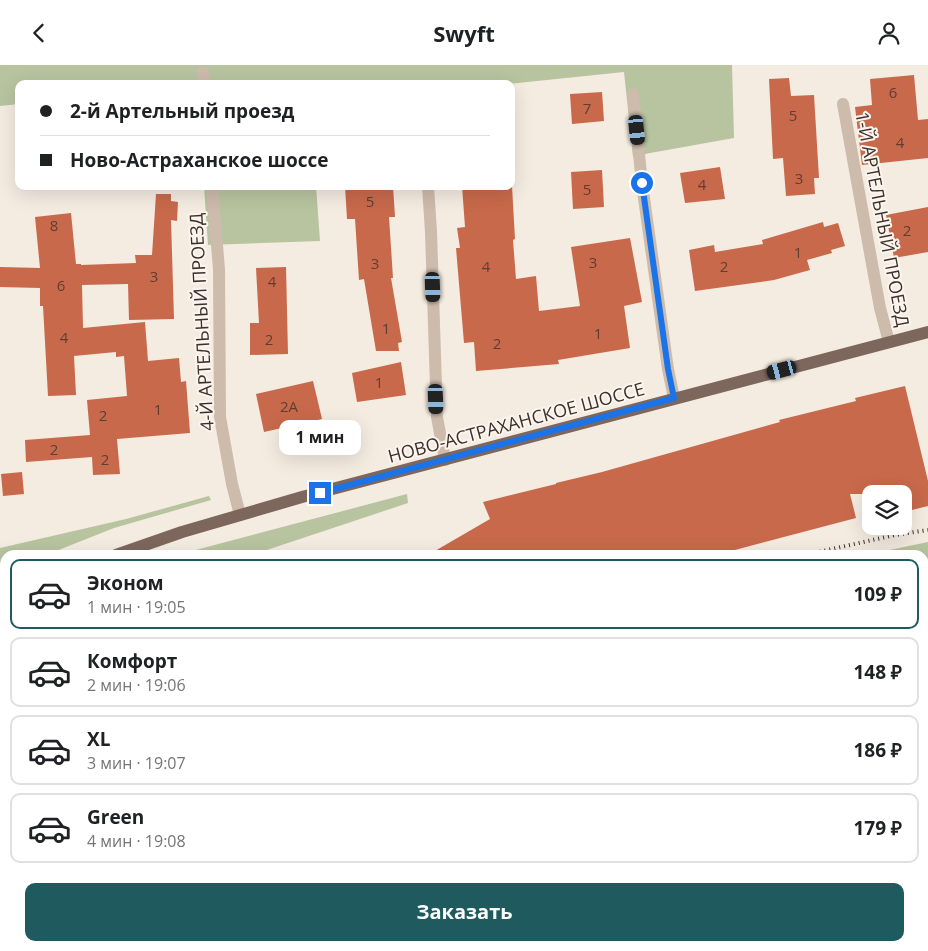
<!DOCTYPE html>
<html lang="ru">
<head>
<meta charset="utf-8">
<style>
  :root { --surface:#fff; --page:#f6f6f6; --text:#202124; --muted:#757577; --line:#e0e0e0; --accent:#1f5a5e }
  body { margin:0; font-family:"Open Sans",sans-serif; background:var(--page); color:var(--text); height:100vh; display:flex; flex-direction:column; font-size:19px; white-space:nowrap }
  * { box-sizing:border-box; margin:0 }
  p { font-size:16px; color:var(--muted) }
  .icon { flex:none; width:28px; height:28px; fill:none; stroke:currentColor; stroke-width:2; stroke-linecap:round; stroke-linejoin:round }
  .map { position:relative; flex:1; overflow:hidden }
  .panel { position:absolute; left:0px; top:485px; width:929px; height:401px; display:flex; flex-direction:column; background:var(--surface); border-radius:15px 15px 0 0; box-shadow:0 5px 20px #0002 }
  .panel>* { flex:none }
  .banner { position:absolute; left:15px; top:15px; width:500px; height:110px; border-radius:10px; box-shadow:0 5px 20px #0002; display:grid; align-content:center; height:110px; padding:0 25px; background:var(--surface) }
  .fabs { position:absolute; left:862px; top:420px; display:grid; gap:10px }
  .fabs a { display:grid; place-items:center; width:50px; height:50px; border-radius:10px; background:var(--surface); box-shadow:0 5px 20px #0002; font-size:25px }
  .end { position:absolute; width:22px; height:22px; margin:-11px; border:6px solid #1a73e8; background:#fff; box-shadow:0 0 0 2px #fff }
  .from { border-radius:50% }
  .bubble { position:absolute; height:35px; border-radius:10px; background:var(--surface); box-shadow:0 5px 20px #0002; font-size:16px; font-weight:700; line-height:35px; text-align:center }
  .car { position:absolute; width:15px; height:30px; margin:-15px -8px; border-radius:6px; box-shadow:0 0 4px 1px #0007; background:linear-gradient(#222 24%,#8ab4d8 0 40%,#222 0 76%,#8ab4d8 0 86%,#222 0) }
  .banner b { display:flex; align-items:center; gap:18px; height:48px; font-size:19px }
  .banner b+b { border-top:1px solid var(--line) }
  .banner i { width:12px; height:12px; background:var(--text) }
  ul { padding:9px 0 0; list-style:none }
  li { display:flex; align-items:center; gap:15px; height:70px; margin:0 10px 8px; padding:0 15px; border:2px solid var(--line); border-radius:10px }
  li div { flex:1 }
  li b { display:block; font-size:19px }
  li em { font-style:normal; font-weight:700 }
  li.on { border-color:var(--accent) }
  li>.icon { width:45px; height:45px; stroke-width:1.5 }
  .primary-button { display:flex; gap:10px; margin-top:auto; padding:10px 25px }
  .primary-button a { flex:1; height:58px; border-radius:10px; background:var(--accent); color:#fff; font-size:20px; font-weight:700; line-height:58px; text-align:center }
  header { display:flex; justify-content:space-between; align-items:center; height:65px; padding:0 25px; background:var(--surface); font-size:22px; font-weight:700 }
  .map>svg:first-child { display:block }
  .green { fill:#b8c4a0 }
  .building { fill:#c8694b }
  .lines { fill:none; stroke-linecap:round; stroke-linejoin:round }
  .street { stroke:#cdbbac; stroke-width:12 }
  .primary { stroke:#7d675c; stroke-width:12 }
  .rail { stroke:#3b302b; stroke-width:4; stroke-dasharray:1 4; stroke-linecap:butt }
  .route { stroke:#1a73e8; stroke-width:6 }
  .labels { text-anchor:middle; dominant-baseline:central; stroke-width:4; stroke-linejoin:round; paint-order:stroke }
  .number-label { font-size:15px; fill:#5e3e33 }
  .street-label { font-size:18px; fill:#3b302b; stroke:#fbf5ee }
</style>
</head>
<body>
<header><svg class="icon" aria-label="back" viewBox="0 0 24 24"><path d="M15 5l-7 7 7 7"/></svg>Swyft<svg class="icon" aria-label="person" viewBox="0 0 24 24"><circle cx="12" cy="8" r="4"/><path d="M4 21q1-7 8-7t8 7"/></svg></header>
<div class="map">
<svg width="928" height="886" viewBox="0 0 928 886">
  <rect width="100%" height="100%" fill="#f4ebe1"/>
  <path class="green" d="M 0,0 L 732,0 L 734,73 L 650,88 L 633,92 L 624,7 L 507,19 L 19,19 L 19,39 L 0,41 Z
    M 204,121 L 316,121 L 320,176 L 208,180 Z
    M 407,429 L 408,438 L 252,490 L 177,490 Z
    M 209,431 L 211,435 L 114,463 L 46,490 L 5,490 L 5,512 L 0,515 L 0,483 L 126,454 Z
    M 928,477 L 928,770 L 924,773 L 924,490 L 865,490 Z
    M 113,881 L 733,881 L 724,886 L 107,886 Z
    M 859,881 L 898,881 L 887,886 L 852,886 Z"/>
  <path class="building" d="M 914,10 L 918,55 L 928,54 L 928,93 L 862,100 L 855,42 L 872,40 L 870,14 Z
    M 789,13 L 791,31 L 814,30 L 819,113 L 814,113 L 815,129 L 786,131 L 783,93 L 773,94 L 769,14 Z
    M 602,27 L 604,56 L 572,59 L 570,29 Z
    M 720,102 L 725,134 L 685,138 L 680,108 Z
    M 602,105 L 604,142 L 573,144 L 571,107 Z
    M 345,121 L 393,121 L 395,152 L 389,152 L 393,213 L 391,213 L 402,277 L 398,278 L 399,286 L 376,286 L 364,214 L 359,215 L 355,154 L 347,154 Z
    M 462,121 L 512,121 L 515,174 L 513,175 L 516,214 L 536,211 L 539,246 L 580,241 L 571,182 L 630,173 L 642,237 L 624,241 L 630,283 L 558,295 L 559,299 L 476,306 L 474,277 L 464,278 L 456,183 L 460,183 L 457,163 L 465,162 Z
    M 156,129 L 171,129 L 171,136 L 178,137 L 177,156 L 171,155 L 174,254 L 129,255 L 128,219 L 82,220 L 83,263 L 145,257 L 148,296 L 179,293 L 181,317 L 186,316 L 190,368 L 117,374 L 120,409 L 93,410 L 92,392 L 26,397 L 25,375 L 90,370 L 87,335 L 127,331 L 124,291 L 116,292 L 116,287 L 74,291 L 76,330 L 48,331 L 43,241 L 40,241 L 40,223 L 0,222 L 0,202 L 40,203 L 35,152 L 71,148 L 76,199 L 81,199 L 81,200 L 136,198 L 135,190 L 152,190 Z
    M 928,142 L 928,187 L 894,193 L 886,150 Z
    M 823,157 L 824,162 L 838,158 L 845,181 L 831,185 L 832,188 L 807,195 L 810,205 L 774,215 L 695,226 L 689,185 L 714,180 L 715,187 L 763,179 L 762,175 Z
    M 286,202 L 288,289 L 250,290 L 250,258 L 259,258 L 256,203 Z
    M 401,297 L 406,330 L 357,337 L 352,308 Z
    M 313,316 L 322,354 L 264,367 L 256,329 Z
    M 905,321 L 928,416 L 928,441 L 904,447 L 904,429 L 850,429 L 856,453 L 716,490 L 428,490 L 490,454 L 483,437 L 556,419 L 556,418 L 602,407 L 780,357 L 779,355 L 856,336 L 855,333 Z
    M 22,407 L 24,429 L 3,431 L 1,409 Z"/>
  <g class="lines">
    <path class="street" d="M 203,8 L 204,19
      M 633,29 L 642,119 L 668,304 L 674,333
      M 843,39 L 880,243 L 889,277
      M 212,121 L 219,204 L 220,352 L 232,419 L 240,450
      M 428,121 L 431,167 L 437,352 L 445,395"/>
    <path class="primary" d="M 116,490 L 182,467 L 302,432 L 928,267
      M 0,544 L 5,541"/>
    <path class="rail" d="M 805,490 L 895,470 L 928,465
      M 924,793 L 928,790
      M 86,886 L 92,881
      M 761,886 L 770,881"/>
  </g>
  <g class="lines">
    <path class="route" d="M 320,428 L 674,333 L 668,304 L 642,118"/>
  </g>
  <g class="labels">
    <g class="number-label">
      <text x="893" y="27">6</text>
      <text x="587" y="43">7</text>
      <text x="793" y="50">5</text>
      <text x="900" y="77">4</text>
      <text x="799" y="113">3</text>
      <text x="702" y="119">4</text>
      <text x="587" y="124">5</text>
      <text x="370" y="136">5</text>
      <text x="54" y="160">8</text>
      <text x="907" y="165">2</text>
      <text x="798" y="187">1</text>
      <text x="593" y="197">3</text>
      <text x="375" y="198">3</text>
      <text x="486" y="201">4</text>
      <text x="724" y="201">2</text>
      <text x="154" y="211">3</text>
      <text x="272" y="216">4</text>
      <text x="61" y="220">6</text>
      <text x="386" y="263">1</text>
      <text x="598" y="268">1</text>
      <text x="64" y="272">4</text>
      <text x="269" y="274">2</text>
      <text x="497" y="278">2</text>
      <text x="379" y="317">1</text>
      <text x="289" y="341">2А</text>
      <text x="158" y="344">1</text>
      <text x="103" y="350">2</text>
      <text x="54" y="384">2</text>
      <text x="105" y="394">2</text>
    </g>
    <g class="street-label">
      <text transform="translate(883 154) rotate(79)">1-Й АРТЕЛЬНЫЙ ПРОЕЗД</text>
      <text transform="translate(201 257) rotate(-93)">4-Й АРТЕЛЬНЫЙ ПРОЕЗД</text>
      <text transform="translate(516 357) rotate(-15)">НОВО-АСТРАХАНСКОЕ ШОССЕ</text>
    </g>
  </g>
</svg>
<div class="fabs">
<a><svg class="icon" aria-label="layers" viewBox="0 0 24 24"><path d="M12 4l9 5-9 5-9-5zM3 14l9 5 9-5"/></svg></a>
</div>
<i class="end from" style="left:642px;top:118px"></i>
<i class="end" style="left:320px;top:428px"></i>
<div class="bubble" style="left:279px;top:355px;width:82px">1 мин</div>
<i class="car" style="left:637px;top:65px;rotate:174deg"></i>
<i class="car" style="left:433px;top:222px;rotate:178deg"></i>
<i class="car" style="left:782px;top:305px;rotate:255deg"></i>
<i class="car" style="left:436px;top:334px;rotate:178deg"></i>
<div class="banner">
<b><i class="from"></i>2-й Артельный проезд</b>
<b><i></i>Ново-Астраханское шоссе</b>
</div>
<section class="panel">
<ul>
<li class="on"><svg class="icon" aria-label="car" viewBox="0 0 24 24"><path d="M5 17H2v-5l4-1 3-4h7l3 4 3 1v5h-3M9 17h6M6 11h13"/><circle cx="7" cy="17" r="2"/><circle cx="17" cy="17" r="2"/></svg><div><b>Эконом</b><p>1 мин · 19:05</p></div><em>109 ₽</em></li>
<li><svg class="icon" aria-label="car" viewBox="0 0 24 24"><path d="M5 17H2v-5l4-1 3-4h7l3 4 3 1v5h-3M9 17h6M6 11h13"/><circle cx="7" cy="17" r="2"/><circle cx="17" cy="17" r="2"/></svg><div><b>Комфорт</b><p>2 мин · 19:06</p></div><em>148 ₽</em></li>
<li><svg class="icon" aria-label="car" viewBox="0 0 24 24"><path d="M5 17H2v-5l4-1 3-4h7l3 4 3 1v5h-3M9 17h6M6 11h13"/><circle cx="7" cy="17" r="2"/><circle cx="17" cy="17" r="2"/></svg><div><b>XL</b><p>3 мин · 19:07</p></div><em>186 ₽</em></li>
<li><svg class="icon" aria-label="car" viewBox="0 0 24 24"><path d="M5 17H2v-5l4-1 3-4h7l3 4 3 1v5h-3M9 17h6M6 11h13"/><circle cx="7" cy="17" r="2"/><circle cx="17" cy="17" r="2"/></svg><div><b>Green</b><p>4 мин · 19:08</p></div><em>179 ₽</em></li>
</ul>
<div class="primary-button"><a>Заказать</a></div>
</section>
</div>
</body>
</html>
